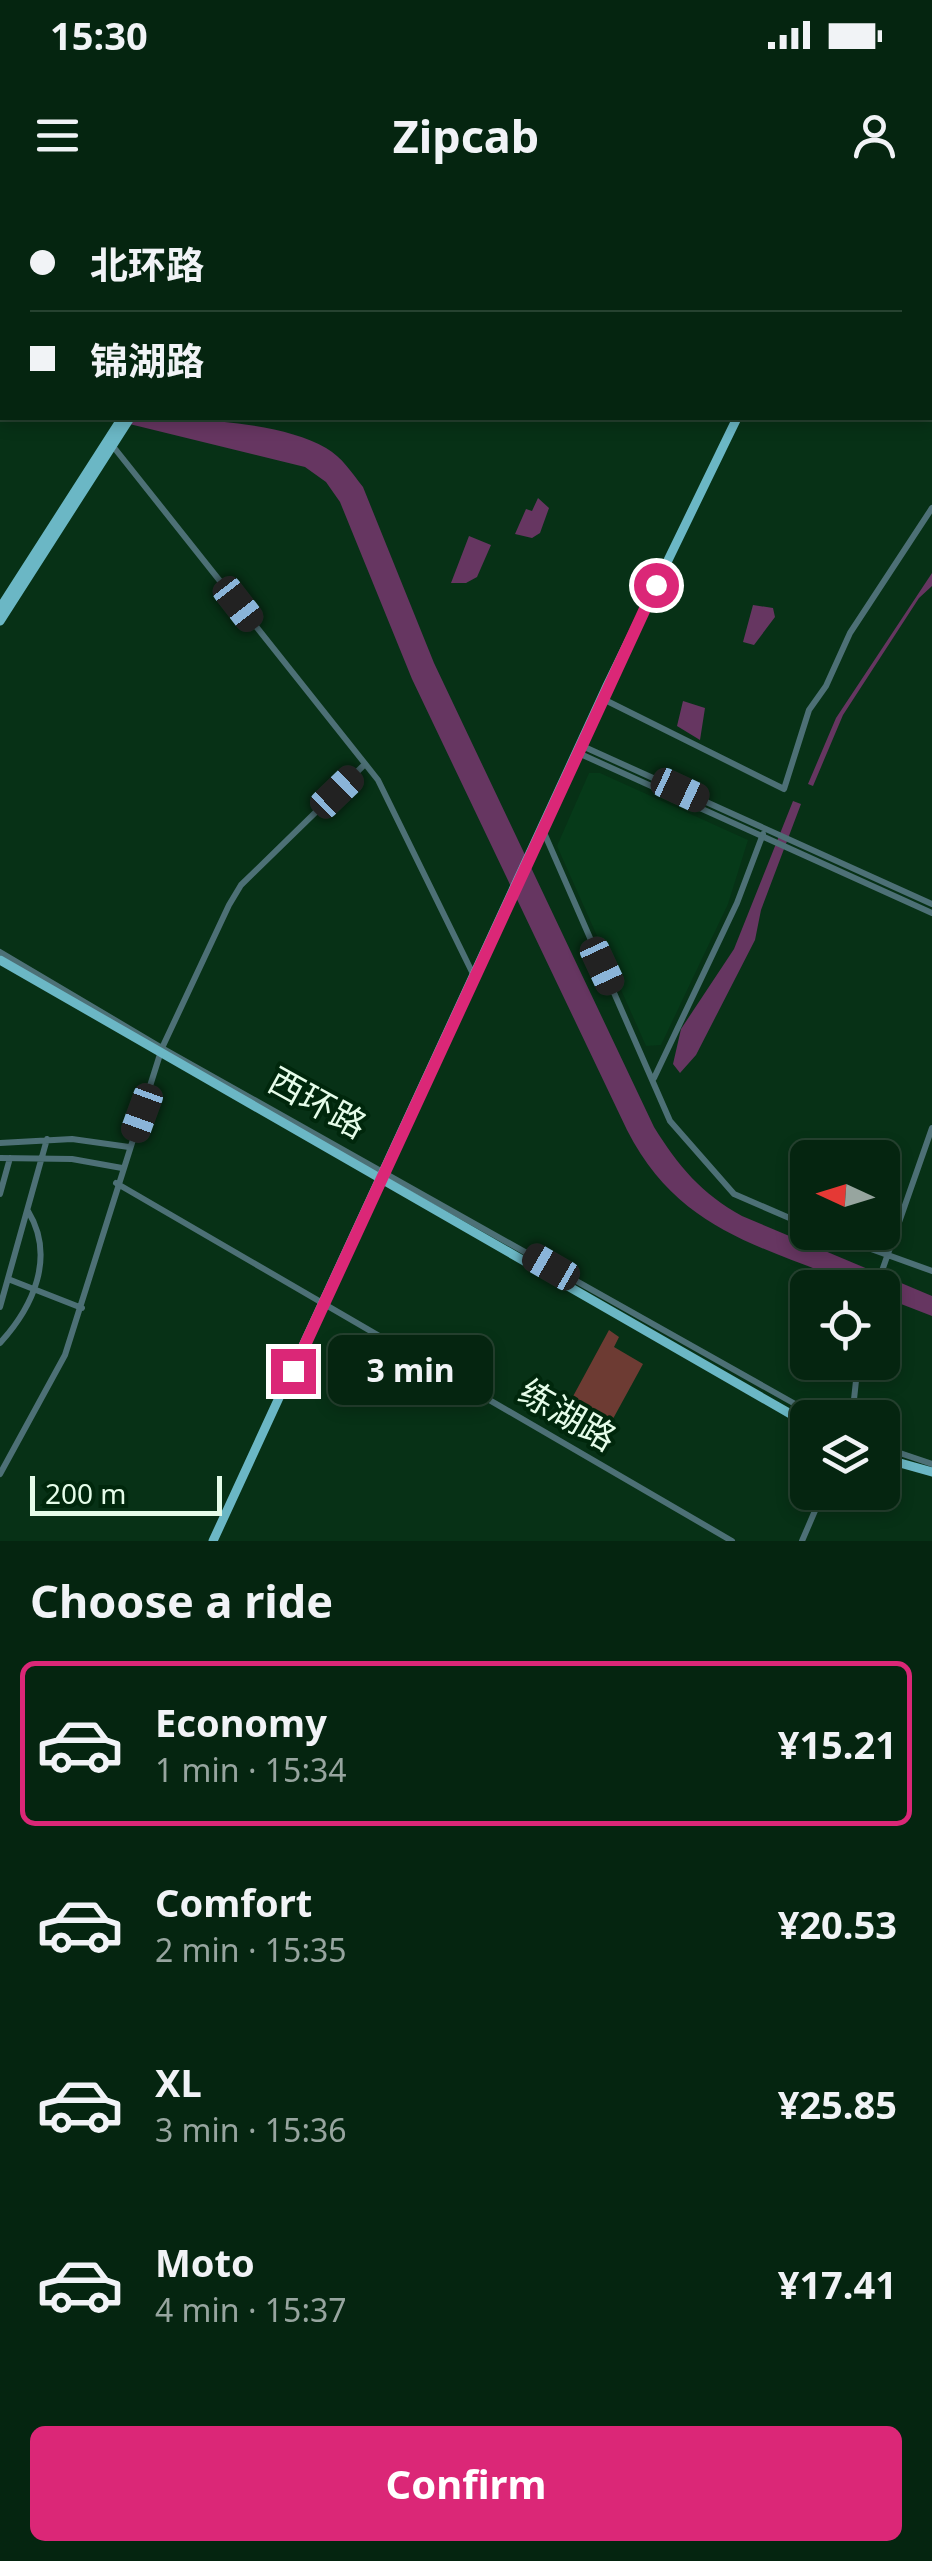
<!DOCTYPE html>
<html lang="en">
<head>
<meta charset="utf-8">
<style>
  :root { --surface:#052510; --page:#13311e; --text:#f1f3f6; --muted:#97a59f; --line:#264230; --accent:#db2777 }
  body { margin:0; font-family:"Noto Sans","Noto Sans SC",sans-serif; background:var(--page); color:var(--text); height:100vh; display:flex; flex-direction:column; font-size:38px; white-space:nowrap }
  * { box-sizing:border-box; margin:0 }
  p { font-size:32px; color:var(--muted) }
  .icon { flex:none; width:55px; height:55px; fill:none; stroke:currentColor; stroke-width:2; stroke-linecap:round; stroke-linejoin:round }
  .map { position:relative; height:1341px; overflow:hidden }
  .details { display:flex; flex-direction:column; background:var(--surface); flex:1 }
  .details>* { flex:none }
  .top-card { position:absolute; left:0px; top:0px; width:932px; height:220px; box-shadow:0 5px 15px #0003,0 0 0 2px var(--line); display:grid; align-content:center; height:220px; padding:0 30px; background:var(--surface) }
  .needle { width:65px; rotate:274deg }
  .controls { position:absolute; left:790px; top:940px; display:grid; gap:20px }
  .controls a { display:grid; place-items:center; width:110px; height:110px; border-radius:15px; background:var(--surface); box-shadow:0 5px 15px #0003,0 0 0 2px var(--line); font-size:50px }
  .scale { position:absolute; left:30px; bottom:25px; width:192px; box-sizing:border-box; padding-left:10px; border:5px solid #e5fce9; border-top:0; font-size:28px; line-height:35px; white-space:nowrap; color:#e5fce9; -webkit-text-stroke:8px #00270c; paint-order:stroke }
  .end { position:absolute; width:45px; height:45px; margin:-22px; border:12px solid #db2777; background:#fff; box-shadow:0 0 0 5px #fff }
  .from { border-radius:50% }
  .bubble { position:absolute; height:70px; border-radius:15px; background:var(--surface); box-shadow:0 5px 15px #0003,0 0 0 2px var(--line); font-size:32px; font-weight:700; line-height:70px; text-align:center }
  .car { position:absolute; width:30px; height:60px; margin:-30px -15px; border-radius:12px; box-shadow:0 0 8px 2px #0007; background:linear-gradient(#222 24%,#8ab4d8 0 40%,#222 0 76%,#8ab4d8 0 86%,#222 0) }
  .top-card b { display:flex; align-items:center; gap:35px; height:95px; font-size:38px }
  .top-card b+b { border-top:2px solid var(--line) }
  .top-card i { width:25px; height:25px; background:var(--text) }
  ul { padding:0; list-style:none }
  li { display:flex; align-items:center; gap:30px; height:165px; margin:0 20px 15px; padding:0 10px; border:5px solid transparent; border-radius:15px }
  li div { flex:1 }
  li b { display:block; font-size:38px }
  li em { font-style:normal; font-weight:700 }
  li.on { border-color:var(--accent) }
  li>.icon { width:90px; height:90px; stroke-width:1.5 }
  h2 { padding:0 30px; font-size:45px; line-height:120px }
  .button { display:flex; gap:20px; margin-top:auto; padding:20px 30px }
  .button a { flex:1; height:115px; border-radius:15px; background:var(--accent); color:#fff; font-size:40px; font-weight:700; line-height:115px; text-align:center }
  .status { display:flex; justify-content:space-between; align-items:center; height:70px; padding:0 50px; background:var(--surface); direction:ltr }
  .status svg { height:28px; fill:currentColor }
  header { display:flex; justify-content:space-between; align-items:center; height:130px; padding:0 30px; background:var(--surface); font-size:45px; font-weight:700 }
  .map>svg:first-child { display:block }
  .built { fill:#063a19 }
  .green { fill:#6d3b33 }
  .water { fill:#663661 }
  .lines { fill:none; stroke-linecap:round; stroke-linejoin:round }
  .minor { stroke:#4d7076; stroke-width:6 }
  .major { stroke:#6bb7c5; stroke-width:9 }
  .route { stroke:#db2777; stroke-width:12 }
  .labels { text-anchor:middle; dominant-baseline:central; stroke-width:8; stroke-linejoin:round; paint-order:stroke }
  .street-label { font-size:35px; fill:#e5fce9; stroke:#00270c }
</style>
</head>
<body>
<div class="status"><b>15:30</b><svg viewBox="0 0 49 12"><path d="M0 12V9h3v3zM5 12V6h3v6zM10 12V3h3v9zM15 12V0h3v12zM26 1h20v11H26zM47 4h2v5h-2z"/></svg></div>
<header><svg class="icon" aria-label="menu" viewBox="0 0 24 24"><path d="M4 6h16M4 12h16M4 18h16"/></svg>Zipcab<svg class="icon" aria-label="person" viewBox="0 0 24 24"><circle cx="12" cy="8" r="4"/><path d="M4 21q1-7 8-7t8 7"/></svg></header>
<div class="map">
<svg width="932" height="1341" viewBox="0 0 932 1341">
  <rect width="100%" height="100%" fill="#073116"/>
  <path class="built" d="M 589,573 L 600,573 L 748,640 L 728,704 L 661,845 L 646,846 L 557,646 Z"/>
  <path class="green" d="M 609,1130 L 619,1137 L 614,1147 L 643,1164 L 597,1248 L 558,1224 Z"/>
  <path class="water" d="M 105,218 C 166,218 272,217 326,248 C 342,257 352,273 363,287 L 434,463 L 654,927 C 678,966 702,994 742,1016 L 932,1096 L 932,1116 L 883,1097 L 882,1088 L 860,1087 C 762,1045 680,1033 627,930 L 412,479 L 340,302 L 326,282 L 305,267 Z
    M 538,298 L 549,308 L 540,333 L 532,338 L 515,334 L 526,309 L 532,311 Z
    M 469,336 L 491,345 L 477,377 L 466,383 L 451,383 Z
    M 932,373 L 932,386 L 919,398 L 843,515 L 813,586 L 808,584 L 836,518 Z
    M 753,405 L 773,408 L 775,417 L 754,445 L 743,442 Z
    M 683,501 L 705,508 L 700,540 L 677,526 Z
    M 793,601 L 801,604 L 761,710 L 755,740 L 696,855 L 680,873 L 673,864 L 681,829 L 734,749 Z"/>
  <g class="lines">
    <path class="minor" d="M 642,0 L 644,2
      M 112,245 L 378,580 L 474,776
      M 601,498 L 784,589 L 809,510 L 826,486 L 850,433 L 932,308
      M 580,545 L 932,704
      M 576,552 L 932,713
      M 542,628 L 670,921 L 734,994 L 808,1026
      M 0,752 L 162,848 L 820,1218
      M 654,878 L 737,703 L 763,634
      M 0,943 L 72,939 L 129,947
      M 0,958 L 72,959 L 122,968
      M 116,983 L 732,1341
      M 0,994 L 10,958
      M 824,1032 L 932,1071
      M 8,1079 L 82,1108
      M 876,1088 L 932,928
      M 0,1107 L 47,939
      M 0,1143 C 33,1107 56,1057 28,1011
      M 852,1218 L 858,1162
      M 882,1247 L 932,1264
      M 0,1274 L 65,1155 L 162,848 L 229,705 L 241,685 L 363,566
      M 802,1341 L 823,1292"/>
    <path class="major" d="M 242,2 L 243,0
      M 250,2 L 251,0
      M 754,2 L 763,0
      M 776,2 L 785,0
      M 0,408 L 122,218
      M 0,421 L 130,218
      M 0,760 L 808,1224
      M 882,1258 L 932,1272
      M 213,1341 L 607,486 L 737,218"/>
  </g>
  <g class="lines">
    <path class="route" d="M 293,1171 L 656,385"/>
  </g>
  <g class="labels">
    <g class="street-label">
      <text transform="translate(318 902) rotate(29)">西环路</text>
      <text transform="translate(568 1214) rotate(30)">练湖路</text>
    </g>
  </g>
</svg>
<div class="controls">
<a><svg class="needle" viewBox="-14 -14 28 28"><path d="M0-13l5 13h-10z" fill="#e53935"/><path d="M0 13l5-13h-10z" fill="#97a59f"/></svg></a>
<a><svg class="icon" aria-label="locate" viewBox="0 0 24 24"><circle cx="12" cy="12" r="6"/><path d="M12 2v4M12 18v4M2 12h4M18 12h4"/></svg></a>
<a><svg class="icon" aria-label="layers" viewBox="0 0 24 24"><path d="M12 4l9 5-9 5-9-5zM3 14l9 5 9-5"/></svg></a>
</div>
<div class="scale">200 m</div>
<i class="end from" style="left:656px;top:385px"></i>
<i class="end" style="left:293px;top:1171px"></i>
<div class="bubble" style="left:328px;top:1135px;width:165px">3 min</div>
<i class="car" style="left:238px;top:404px;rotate:142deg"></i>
<i class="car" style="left:680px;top:590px;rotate:115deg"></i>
<i class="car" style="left:337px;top:592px;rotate:46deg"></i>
<i class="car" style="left:602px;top:766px;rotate:155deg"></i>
<i class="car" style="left:142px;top:913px;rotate:200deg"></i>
<i class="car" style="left:551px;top:1067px;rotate:300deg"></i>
<div class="top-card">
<b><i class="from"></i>北环路</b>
<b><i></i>锦湖路</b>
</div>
</div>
<section class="details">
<h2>Choose a ride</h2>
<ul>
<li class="on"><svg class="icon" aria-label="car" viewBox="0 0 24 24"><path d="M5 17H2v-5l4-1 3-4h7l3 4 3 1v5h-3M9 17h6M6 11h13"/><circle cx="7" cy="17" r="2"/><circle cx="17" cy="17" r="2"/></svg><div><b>Economy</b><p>1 min · 15:34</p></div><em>¥15.21</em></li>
<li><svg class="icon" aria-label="car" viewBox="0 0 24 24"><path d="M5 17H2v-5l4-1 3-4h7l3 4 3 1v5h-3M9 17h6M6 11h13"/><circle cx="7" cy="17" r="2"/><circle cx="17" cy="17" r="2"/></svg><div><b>Comfort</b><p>2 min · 15:35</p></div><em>¥20.53</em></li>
<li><svg class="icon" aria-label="car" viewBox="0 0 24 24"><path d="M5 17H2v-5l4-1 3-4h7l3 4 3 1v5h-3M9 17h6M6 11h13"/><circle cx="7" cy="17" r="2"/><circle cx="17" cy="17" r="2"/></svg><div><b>XL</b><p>3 min · 15:36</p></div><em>¥25.85</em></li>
<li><svg class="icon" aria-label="car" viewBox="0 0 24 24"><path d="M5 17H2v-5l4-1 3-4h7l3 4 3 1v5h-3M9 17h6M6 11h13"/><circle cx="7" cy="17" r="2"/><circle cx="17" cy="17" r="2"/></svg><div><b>Moto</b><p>4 min · 15:37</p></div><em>¥17.41</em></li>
</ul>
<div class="button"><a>Confirm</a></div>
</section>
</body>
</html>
